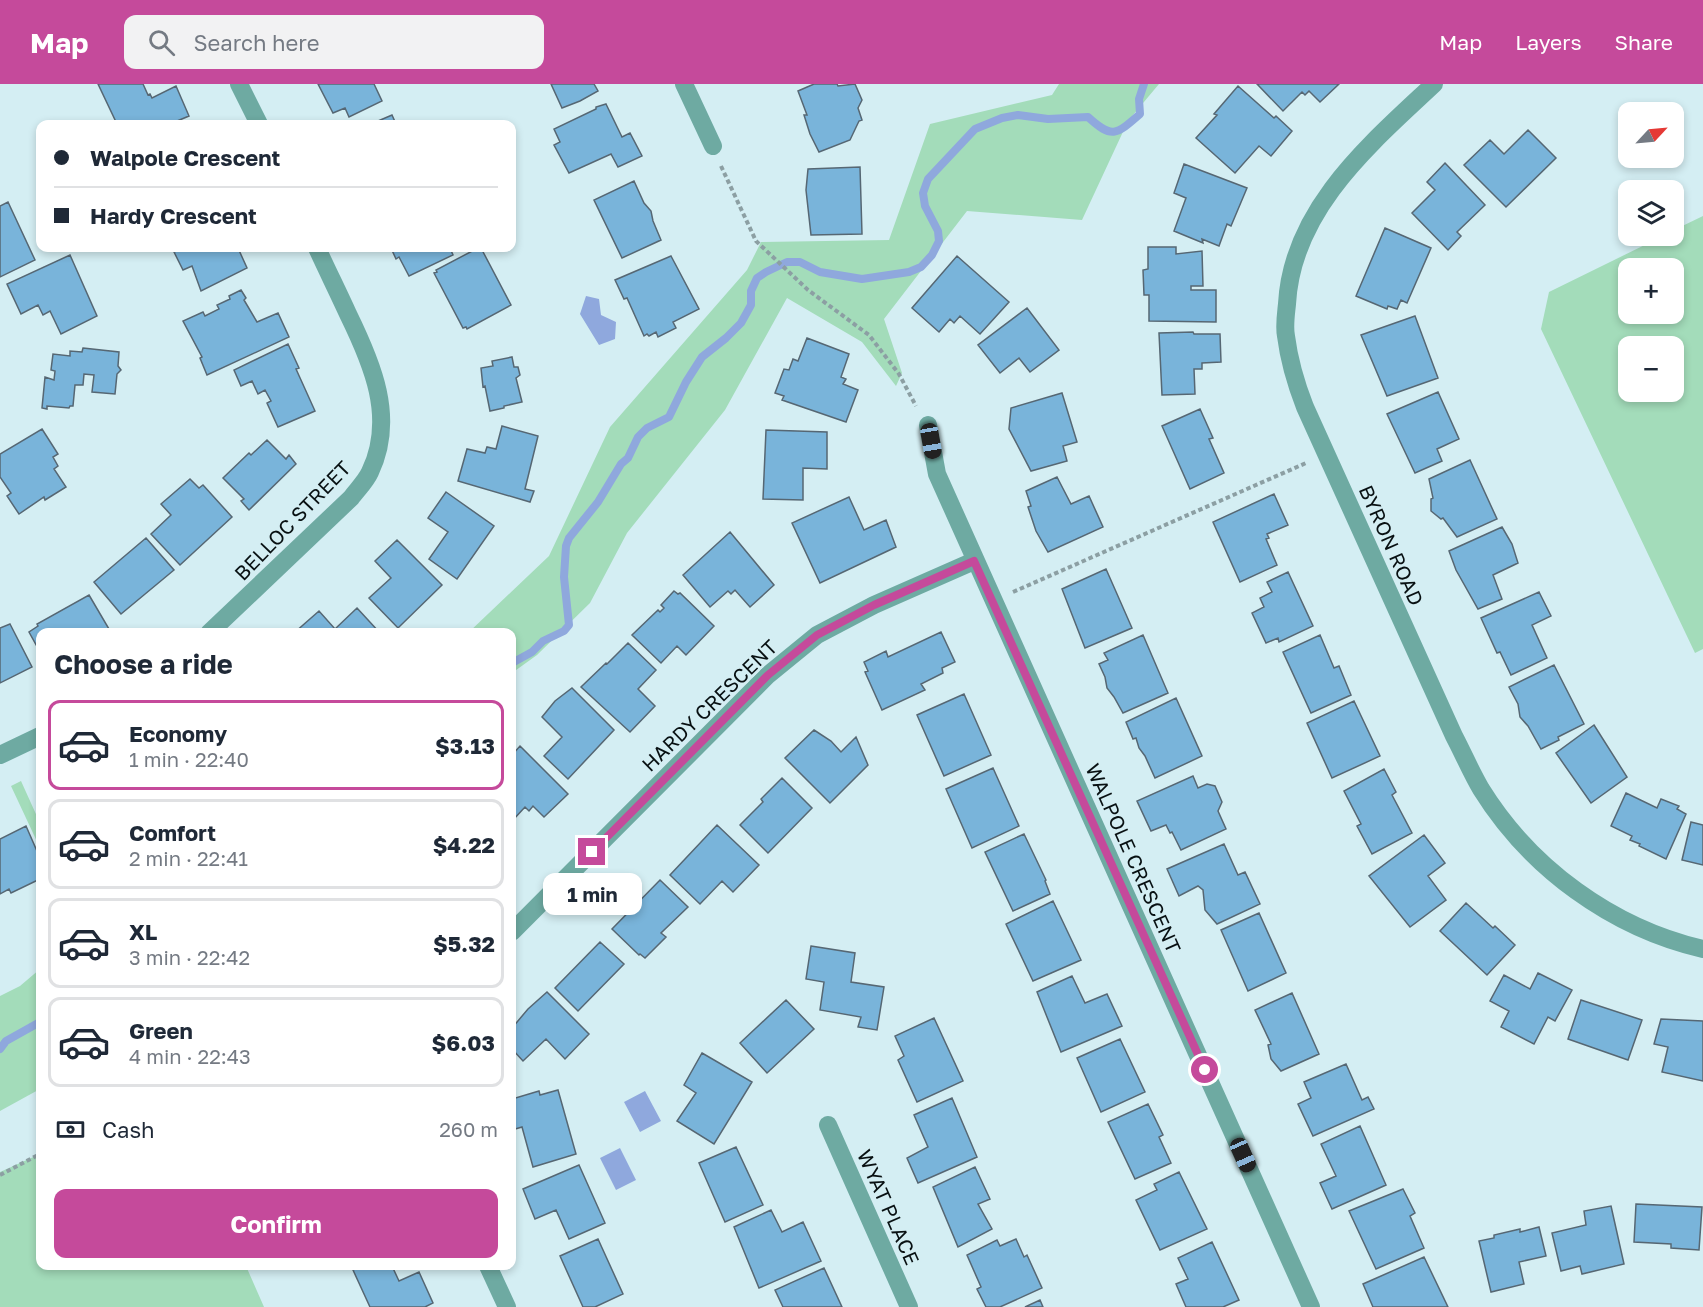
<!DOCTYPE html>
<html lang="en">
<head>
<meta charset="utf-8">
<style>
  :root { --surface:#fff; --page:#f2f2f3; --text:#1f2937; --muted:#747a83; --line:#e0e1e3; --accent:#c54a9b }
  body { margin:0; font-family:"Golos Text",sans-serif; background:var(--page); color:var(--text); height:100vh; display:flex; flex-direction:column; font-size:22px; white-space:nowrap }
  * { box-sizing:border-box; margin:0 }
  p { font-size:20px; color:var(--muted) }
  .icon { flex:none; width:33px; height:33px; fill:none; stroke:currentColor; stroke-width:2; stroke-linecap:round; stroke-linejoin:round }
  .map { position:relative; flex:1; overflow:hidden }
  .side { position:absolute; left:36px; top:544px; width:480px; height:642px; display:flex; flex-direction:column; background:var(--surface); border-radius:12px; box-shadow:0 3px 9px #0003 }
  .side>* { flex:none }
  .hud { position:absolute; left:36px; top:36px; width:480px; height:132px; border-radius:12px; box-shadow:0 3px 9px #0003; display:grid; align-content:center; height:132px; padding:0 18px; background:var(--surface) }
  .needle { width:39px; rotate:64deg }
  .buttons { position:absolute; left:1618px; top:18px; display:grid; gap:12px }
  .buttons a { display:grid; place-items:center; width:66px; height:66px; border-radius:12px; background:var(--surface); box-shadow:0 3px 9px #0003; font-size:30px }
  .end { position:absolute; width:27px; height:27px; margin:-14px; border:8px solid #c54a9b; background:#fff; box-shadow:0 0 0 3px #fff }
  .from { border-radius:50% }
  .bubble { position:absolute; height:42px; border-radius:12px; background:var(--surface); box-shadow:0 3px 9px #0003; font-size:20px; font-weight:700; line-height:42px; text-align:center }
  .car { position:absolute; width:18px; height:36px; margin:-18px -9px; border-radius:8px; box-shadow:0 0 4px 2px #0007; background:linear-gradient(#222 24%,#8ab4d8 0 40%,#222 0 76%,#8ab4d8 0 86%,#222 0) }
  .hud b { display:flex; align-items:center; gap:21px; height:57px; font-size:22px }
  .hud b+b { border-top:2px solid var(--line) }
  .hud i { width:15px; height:15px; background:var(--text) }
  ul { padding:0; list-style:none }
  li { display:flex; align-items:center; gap:18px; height:90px; margin:0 12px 9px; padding:0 6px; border:3px solid var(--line); border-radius:12px }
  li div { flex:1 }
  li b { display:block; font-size:22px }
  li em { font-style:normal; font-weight:700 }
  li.on { border-color:var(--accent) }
  li>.icon { width:54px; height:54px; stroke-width:1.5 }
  h2 { padding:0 18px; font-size:27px; line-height:72px }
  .pay { display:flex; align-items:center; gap:15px; height:66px; padding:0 18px; font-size:22px }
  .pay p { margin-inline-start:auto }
  .primary-button { display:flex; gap:12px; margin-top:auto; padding:12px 18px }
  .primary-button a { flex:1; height:69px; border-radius:12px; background:var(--accent); color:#fff; font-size:24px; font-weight:700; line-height:69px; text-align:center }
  header { display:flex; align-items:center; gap:36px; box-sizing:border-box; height:84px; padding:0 30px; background:var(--accent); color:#fff }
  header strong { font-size:28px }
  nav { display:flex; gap:33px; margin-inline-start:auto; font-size:21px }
  .search { width:420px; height:54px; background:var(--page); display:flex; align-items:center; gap:15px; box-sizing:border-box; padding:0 21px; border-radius:12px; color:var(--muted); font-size:22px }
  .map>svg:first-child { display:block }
  .green { fill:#a3dcba; fill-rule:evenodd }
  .water { fill:#8fa8dd }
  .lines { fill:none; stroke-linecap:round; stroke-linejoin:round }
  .stream { stroke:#8fa8dd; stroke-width:8 }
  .building { fill:#79b4da; stroke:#566773; stroke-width:1.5 }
  .path { stroke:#8c9fa3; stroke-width:4; stroke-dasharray:4.5 3; stroke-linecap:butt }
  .minor { stroke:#6eaaa2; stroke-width:18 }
  .route { stroke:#c54a9b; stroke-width:8 }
  .labels { text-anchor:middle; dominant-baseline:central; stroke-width:5; stroke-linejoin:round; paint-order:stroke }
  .street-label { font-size:20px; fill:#081012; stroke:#d4eef3 }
</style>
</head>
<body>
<header>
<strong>Map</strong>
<div class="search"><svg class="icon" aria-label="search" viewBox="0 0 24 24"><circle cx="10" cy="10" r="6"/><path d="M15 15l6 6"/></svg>Search here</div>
<nav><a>Map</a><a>Layers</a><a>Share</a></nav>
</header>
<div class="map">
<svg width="1703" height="1223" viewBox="0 0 1703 1223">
  <rect width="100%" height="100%" fill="#d4eef3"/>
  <path class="green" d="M 1059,0 L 1159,0 L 1128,37 L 1082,136 L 967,127 L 884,235 L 902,289 L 896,302 L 862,258 L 787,214 L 725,326 L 627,449 L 590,519 L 537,571 L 512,589 L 512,549 L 468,549 L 549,472 L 610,343 L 747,186 L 761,158 L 889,156 L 930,40 L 1052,11 Z
    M 1703,132 L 1703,565 L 1695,569 L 1541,245 L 1549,208 L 1663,152 L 1674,152 L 1674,146 ZM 1629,184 L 1674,184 L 1674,230 L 1629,230 ZM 1629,262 L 1674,262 L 1674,308 L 1629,308 Z
    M 21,697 L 40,739 L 40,764 L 11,702 Z
    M 40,885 L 40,1005 L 0,1027 L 0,912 L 20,902 Z
    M 40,1070 L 40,1182 L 246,1182 L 264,1223 L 0,1223 L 0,1088 Z"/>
  <path class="water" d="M 586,212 L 599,215 L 601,231 L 616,238 L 615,255 L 599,261 L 580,230 Z
    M 645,1007 L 661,1037 L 640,1048 L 624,1018 Z
    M 620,1064 L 636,1096 L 616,1106 L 600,1074 Z"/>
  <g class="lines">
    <path class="stream" d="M 512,579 L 532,568 L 543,557 L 564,547 L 569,541 L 564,493 L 566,462 L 569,454 L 598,418 L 621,380 L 628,374 L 638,353 L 647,344 L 669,333 L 686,298 L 702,273 L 726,254 L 741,239 L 751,221 L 751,207 L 757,194 L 766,188 L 787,178 L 800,178 L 820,188 L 862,195 L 909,188 L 921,183 L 932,171 L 939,157 L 938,147 L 925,122 L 923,109 L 928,95 L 975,45 L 1002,34 L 1018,31 L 1048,35 L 1088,33 C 1112,55 1116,51 1140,30 L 1139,15 L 1144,0
      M 0,965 L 6,957 L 40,938"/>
  </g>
  <path class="building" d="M 98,0 L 143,0 L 148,11 L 150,10 L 152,14 L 176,2 L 189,32 L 170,40 L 117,40 Z
    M 318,0 L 374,0 L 382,17 L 349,33 L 345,24 L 333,29 Z
    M 551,0 L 594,0 L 598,7 L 580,17 L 562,24 Z
    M 814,0 L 837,0 L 838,2 L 855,0 L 862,16 L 858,24 L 862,36 L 859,37 L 850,56 L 819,68 L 810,50 L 804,31 L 807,31 L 798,7 Z
    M 1257,0 L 1339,0 L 1320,18 L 1309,7 L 1305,11 L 1302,8 L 1283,27 Z
    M 1238,2 L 1274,34 L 1276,32 L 1292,47 L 1271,72 L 1259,62 L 1235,89 L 1196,54 L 1217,31 L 1214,30 Z
    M 606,20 L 622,53 L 630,49 L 642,72 L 618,83 L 611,70 L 569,89 L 554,61 L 560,58 L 554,45 L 596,25 L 596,23 Z
    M 392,31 L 396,40 L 371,40 Z
    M 1528,46 L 1556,74 L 1506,123 L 1464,81 L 1490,56 L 1504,70 Z
    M 1445,79 L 1485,121 L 1457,148 L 1461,152 L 1448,166 L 1412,129 L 1435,106 L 1427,98 Z
    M 1184,80 L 1247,104 L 1231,142 L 1227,140 L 1219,162 L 1202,155 L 1203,159 L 1174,147 L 1186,114 L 1174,109 Z
    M 860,83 L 862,150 L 811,151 L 806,106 L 808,85 Z
    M 634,97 L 644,119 L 651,127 L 653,137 L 661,156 L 622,174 L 594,116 Z
    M 8,118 L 35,176 L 0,193 L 0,122 Z
    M 1385,144 L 1431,164 L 1407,219 L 1401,216 L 1397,225 L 1388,222 L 1387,225 L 1356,212 Z
    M 1148,163 L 1176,163 L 1176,170 L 1202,167 L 1203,202 L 1191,202 L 1191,206 L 1216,206 L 1216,238 L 1149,237 L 1149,211 L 1144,211 L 1143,186 L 1148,185 Z
    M 178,164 L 238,164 L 247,184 L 201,207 L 192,182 L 183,186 L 174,168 L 179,166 Z
    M 391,164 L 450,164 L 453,171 L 409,192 L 399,173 L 396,175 Z
    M 478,164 L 481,164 L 511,221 L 467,245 L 466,243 L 463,244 L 434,189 L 437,188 L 436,186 Z
    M 70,171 L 97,232 L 61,250 L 50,227 L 43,231 L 38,221 L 21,230 L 7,200 Z
    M 671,172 L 699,225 L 673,238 L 676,244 L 658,253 L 656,248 L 649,252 L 647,250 L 644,252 L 627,214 L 624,215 L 615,196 Z
    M 957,172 L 1009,218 L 980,250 L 960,232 L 954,239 L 950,235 L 939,248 L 912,224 Z
    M 241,206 L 246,214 L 244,216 L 257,238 L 278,229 L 289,253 L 207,291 L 200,274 L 202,273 L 183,237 L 203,228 L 205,232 L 219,225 L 217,221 L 230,215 L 229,212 Z
    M 1027,224 L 1059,266 L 1030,288 L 1019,274 L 1000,289 L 978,261 Z
    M 1415,232 L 1438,294 L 1387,312 L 1361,251 Z
    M 1193,248 L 1194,250 L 1220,250 L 1221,278 L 1202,279 L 1202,285 L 1194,285 L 1195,310 L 1162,311 L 1159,249 Z
    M 807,254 L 849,270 L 841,293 L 846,295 L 843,300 L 858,306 L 846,338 L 782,316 L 784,312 L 775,309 L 784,285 L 789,286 L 793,275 L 798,277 Z
    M 288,260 L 299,284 L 296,285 L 315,327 L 278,343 L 267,319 L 271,317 L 265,306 L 258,310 L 252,297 L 241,302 L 234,286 Z
    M 83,264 L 119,268 L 118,282 L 121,286 L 117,290 L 115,310 L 92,308 L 94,291 L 84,290 L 83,301 L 75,301 L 73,322 L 70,322 L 69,324 L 47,322 L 47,325 L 42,324 L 45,293 L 54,296 L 55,287 L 51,286 L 53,270 L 70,272 L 70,267 L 82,268 Z
    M 512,273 L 514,283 L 518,283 L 520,291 L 516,294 L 522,318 L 504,322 L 504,324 L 490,327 L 485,302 L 483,303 L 481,284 L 493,282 L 492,277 Z
    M 1438,308 L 1459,355 L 1437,365 L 1442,377 L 1415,389 L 1387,330 Z
    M 1062,309 L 1077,358 L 1063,362 L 1067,377 L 1031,387 L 1009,345 L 1011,324 Z
    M 1200,325 L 1213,354 L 1209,355 L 1224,389 L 1190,405 L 1162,342 Z
    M 502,342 L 538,352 L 525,405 L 534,407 L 530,418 L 458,397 L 467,365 L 485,369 L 487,363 L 496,365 Z
    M 42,345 L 58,370 L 53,373 L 58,382 L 54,385 L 66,403 L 45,416 L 44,413 L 19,430 L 7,412 L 11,409 L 0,393 L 0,370 Z
    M 766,346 L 827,348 L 827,385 L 803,384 L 803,416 L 763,415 Z
    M 267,356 L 286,375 L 289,371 L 296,380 L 249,426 L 241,417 L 244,415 L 223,394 L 249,369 L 251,371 Z
    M 1470,376 L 1497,435 L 1457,453 L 1443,434 L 1441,435 L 1431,427 L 1431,415 L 1433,414 L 1429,395 Z
    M 1057,393 L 1071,420 L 1089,412 L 1103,443 L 1048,468 L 1036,447 L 1028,423 L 1031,422 L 1026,407 Z
    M 190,395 L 199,404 L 203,401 L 232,433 L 180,481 L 151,450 L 171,431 L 161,420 Z
    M 446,408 L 494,442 L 457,495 L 429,475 L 448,448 L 428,434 Z
    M 1274,410 L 1288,441 L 1267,450 L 1269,454 L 1266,455 L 1277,481 L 1240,498 L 1213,438 Z
    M 849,413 L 864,446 L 886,436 L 896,463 L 820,499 L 792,439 Z
    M 1502,443 L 1512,460 L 1518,479 L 1493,491 L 1502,515 L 1478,525 L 1456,486 L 1449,467 Z
    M 730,448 L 774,501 L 750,523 L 735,506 L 731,510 L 728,507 L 710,523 L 683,491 Z
    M 146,454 L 174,486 L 121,530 L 94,498 Z
    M 397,456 L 442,501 L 398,544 L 369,514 L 391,494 L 375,477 Z
    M 1106,485 L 1132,544 L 1085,564 L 1062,505 Z
    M 1288,488 L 1313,542 L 1279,558 L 1278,554 L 1266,559 L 1252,529 L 1264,523 L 1260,514 L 1272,508 L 1267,498 Z
    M 674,507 L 678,510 L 680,509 L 714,542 L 686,571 L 677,562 L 661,579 L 632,551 L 658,526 L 660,528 L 664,524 L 661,521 Z
    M 1539,508 L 1551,532 L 1532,541 L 1547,574 L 1511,591 L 1500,568 L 1497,569 L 1481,534 Z
    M 89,511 L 109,545 L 102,549 L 40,549 L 40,568 L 29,548 L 38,542 L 37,540 Z
    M 357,524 L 380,549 L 294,549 L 319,527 L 335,545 Z
    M 10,540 L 32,583 L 0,599 L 0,544 Z
    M 941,548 L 955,578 L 942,584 L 943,589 L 921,600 L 925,606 L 882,626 L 865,588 L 868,587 L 864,578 L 886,567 L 888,573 Z
    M 1143,551 L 1168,609 L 1123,629 L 1114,613 L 1107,604 L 1105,593 L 1099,580 L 1108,576 L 1104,569 Z
    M 1320,551 L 1334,584 L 1339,582 L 1351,611 L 1311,629 L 1283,568 Z
    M 628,559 L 656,586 L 638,605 L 655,622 L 630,648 L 581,603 L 606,579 L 607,580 Z
    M 1554,581 L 1584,640 L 1558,653 L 1559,656 L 1541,665 L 1528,642 L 1520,633 L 1518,620 L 1509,603 Z
    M 572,604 L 614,646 L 568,695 L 544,672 L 562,653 L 542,633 L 555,617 Z
    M 964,610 L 991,671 L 944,692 L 917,631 Z
    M 1176,614 L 1202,672 L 1155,694 L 1145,672 L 1139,664 L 1136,654 L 1133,655 L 1126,638 Z
    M 1354,617 L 1380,672 L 1332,694 L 1307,639 Z
    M 1594,641 L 1627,693 L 1591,719 L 1556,669 Z
    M 814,646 L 831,657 L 841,668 L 856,653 L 868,681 L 830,719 L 785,674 Z
    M 520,662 L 568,710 L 544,733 L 533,722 L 529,727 L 525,723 L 512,737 L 512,671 Z
    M 993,684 L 1019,742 L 972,764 L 946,705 Z
    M 1384,685 L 1396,708 L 1392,711 L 1412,749 L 1372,770 L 1357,742 L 1361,740 L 1344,707 Z
    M 1193,692 L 1198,704 L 1207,700 L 1215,702 L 1222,718 L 1218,727 L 1226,745 L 1181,766 L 1172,748 L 1170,749 L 1166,741 L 1151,747 L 1137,717 Z
    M 782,694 L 812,724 L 768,769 L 740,741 L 763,718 L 761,715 Z
    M 1626,709 L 1657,724 L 1661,715 L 1679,722 L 1677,725 L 1686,730 L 1666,775 L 1639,762 L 1640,760 L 1630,756 L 1632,752 L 1611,742 Z
    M 1691,738 L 1703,741 L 1703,781 L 1682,776 Z
    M 717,741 L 759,781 L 733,808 L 722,797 L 700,820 L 670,791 Z
    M 26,742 L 40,774 L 40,795 L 11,809 L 9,805 L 0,810 L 0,755 Z
    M 1024,750 L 1046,796 L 1045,797 L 1050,810 L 1013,827 L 985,768 Z
    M 1424,751 L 1445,779 L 1428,792 L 1446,816 L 1410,843 L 1369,792 Z
    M 1224,760 L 1238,791 L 1245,788 L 1260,820 L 1217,840 L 1205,826 L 1203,806 L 1198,802 L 1179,812 L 1167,785 Z
    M 660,796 L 688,823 L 661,849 L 666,853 L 645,874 L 640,870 L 639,871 L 612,845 Z
    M 1053,817 L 1081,876 L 1033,897 L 1006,840 Z
    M 1466,819 L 1493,844 L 1495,842 L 1515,861 L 1487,891 L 1440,847 Z
    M 1259,829 L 1286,889 L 1248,907 L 1221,846 Z
    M 600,858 L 624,880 L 578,927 L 555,904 Z
    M 811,862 L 855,869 L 851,898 L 884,903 L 877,946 L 858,943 L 861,933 L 820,926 L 824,898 L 806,895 Z
    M 1538,889 L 1572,906 L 1555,937 L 1548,933 L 1534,960 L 1501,943 L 1509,927 L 1490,917 L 1504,891 L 1530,905 Z
    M 1072,892 L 1085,919 L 1107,910 L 1122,942 L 1061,968 L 1037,908 Z
    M 547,908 L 589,950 L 565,975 L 546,955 L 523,977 L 512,965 L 512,944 L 528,925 Z
    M 1292,909 L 1319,970 L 1281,987 L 1271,975 L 1268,961 L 1271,960 L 1255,926 Z
    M 786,916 L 814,945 L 767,989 L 740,959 Z
    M 1581,916 L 1642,936 L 1628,976 L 1568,955 Z
    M 934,934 L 963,997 L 917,1018 L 898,976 L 904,972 L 895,952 Z
    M 1661,935 L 1703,937 L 1703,997 L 1662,988 L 1668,963 L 1654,960 Z
    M 1120,955 L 1145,1008 L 1101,1028 L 1077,974 Z
    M 702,969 L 752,998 L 714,1060 L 677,1037 L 696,1009 L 684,1001 Z
    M 1346,980 L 1362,1016 L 1368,1013 L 1374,1025 L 1313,1052 L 1298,1020 L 1311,1014 L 1304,998 Z
    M 558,1006 L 576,1070 L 533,1083 L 522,1043 L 512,1046 L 512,1015 L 539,1007 L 540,1011 Z
    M 952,1014 L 977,1073 L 918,1099 L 907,1074 L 928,1063 L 914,1031 Z
    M 1148,1020 L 1163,1051 L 1159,1053 L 1171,1079 L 1135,1095 L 1108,1038 Z
    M 1360,1042 L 1386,1101 L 1332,1125 L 1320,1099 L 1336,1092 L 1321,1060 Z
    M 736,1063 L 763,1121 L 725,1138 L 699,1079 Z
    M 579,1081 L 605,1139 L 569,1155 L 556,1126 L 535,1135 L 523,1105 Z
    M 975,1083 L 990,1115 L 978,1120 L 992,1145 L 958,1163 L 933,1103 Z
    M 1179,1088 L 1207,1145 L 1160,1166 L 1136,1116 L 1157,1106 L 1154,1100 Z
    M 1403,1105 L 1415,1129 L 1410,1132 L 1424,1164 L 1376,1185 L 1349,1127 Z
    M 1636,1120 L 1702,1123 L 1699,1166 L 1671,1164 L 1671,1160 L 1634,1158 Z
    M 1611,1122 L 1624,1180 L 1582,1190 L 1580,1182 L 1561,1187 L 1552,1149 L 1586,1141 L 1584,1127 Z
    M 771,1126 L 782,1148 L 803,1138 L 821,1177 L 759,1204 L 734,1143 Z
    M 1539,1143 L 1546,1172 L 1519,1178 L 1524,1200 L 1491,1208 L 1479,1157 L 1494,1154 L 1494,1151 L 1520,1145 L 1520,1148 Z
    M 598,1155 L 623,1210 L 595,1223 L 583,1223 L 560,1172 Z
    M 1016,1155 L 1024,1173 L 1027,1171 L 1042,1204 L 1000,1223 L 986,1223 L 977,1205 L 981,1203 L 967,1171 L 997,1156 L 1000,1162 Z
    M 1212,1158 L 1239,1216 L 1223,1223 L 1186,1223 L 1176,1200 L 1188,1195 L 1178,1174 Z
    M 1424,1173 L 1448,1223 L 1373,1223 L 1363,1200 Z
    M 362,1182 L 392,1182 L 399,1197 L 419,1188 L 433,1219 L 425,1223 L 370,1223 L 353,1186 Z
    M 824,1184 L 842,1223 L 783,1223 L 775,1206 Z
    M 1040,1216 L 1043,1223 L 1025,1223 Z"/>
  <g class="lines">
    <path class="path" d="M 721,82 L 756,157 L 808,206 L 869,251 L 899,290 L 916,322
      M 1013,508 L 1306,379
      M 0,1091 L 40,1070"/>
    <path class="minor" d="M 239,0 L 259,40
      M 684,0 L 713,62
      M 1434,0 C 1370,60 1292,125 1287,220 C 1286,230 1284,242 1286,252 C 1289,276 1296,300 1305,323 L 1454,652 C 1463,669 1471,688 1481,705 C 1530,784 1612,844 1703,865
      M 928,341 L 937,390 L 1311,1223
      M 209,549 L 351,414 C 357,406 366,397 370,388 C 396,334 372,279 348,230 C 338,208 327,186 317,164
      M 0,671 L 40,652
      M 512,848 L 768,591 L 817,551 L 874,521 L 974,477
      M 828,1041 L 909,1223
      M 488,1182 L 507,1223"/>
  </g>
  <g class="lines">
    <path class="route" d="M 592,768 L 768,591 L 817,551 L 874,521 L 974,477 L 1205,986"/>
  </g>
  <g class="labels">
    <g class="street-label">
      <text transform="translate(292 436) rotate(-46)">BELLOC STREET</text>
      <text transform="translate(1392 461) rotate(66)">BYRON ROAD</text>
      <text transform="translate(709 621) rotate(-44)">HARDY CRESCENT</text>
      <text transform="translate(1134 774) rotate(66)">WALPOLE CRESCENT</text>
      <text transform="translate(889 1123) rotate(66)">WYAT PLACE</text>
    </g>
  </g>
</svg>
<div class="buttons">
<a><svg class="needle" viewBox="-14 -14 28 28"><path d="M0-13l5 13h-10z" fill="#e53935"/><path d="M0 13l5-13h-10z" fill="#747a83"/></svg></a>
<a><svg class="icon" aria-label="layers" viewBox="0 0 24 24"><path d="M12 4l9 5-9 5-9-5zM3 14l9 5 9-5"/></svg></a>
<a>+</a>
<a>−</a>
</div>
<i class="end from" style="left:1205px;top:986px"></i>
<i class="end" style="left:592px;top:768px"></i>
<div class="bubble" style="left:543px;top:789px;width:99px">1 min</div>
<i class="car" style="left:931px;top:357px;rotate:170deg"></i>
<i class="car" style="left:1243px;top:1071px;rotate:156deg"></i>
<div class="hud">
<b><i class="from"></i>Walpole Crescent</b>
<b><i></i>Hardy Crescent</b>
</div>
<section class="side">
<h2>Choose a ride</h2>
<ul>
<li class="on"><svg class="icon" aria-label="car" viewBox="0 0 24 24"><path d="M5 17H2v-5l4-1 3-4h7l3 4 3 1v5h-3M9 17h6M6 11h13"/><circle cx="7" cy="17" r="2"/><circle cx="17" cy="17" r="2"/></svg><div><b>Economy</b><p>1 min · 22:40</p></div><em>$3.13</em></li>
<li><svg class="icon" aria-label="car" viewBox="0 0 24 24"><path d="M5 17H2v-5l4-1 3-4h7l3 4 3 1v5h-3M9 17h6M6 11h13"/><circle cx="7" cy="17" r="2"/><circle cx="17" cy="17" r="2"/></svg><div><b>Comfort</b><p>2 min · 22:41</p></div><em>$4.22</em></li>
<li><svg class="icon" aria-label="car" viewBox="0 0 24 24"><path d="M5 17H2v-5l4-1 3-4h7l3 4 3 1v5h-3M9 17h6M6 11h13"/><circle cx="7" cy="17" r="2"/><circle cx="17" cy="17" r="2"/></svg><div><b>XL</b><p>3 min · 22:42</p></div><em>$5.32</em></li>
<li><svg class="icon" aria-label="car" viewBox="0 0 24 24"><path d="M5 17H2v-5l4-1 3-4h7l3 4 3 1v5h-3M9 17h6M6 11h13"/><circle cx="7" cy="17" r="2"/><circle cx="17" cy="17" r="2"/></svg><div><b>Green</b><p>4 min · 22:43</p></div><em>$6.03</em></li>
</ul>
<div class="pay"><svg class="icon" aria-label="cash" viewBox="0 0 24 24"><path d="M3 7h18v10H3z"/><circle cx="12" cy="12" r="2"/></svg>Cash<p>260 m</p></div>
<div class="primary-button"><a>Confirm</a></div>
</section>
</div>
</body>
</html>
